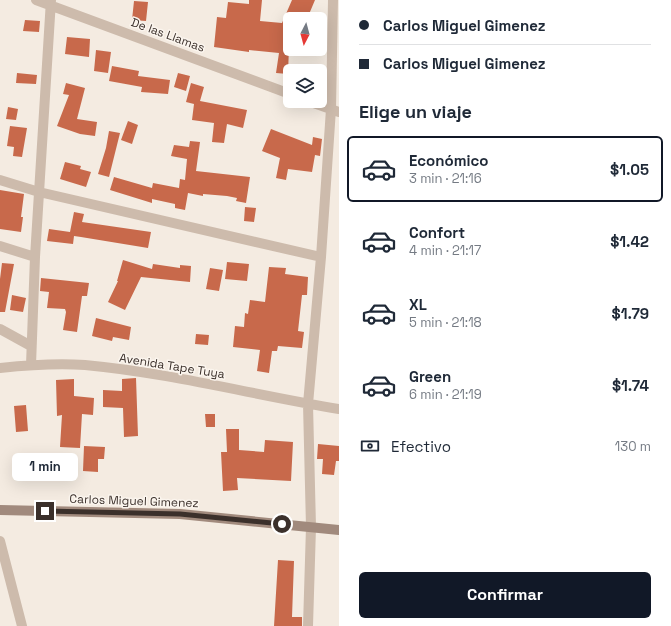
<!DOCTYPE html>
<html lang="es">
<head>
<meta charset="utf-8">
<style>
  :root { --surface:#fff; --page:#f6f6f7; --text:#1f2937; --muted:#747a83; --line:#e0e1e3; --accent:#111827 }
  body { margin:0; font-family:"Space Grotesk",sans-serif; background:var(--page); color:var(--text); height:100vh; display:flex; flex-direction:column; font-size:15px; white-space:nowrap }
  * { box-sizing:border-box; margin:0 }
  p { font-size:13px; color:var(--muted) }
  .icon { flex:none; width:22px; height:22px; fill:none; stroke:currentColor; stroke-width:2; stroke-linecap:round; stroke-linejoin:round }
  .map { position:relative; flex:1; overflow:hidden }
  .panel { display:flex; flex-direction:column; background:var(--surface); width:332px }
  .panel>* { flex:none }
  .banner { display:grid; align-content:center; height:88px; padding:0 20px; background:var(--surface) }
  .needle { width:26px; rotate:186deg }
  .fabs { position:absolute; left:283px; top:12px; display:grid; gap:8px }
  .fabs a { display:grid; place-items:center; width:44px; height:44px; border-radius:6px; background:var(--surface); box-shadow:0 4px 16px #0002; font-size:20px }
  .end { position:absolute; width:18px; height:18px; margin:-9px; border:5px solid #3b302b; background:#fff; box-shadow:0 0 0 2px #fff }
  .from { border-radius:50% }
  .bubble { position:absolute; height:28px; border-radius:6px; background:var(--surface); box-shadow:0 4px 16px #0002; font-size:13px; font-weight:800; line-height:28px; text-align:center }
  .banner b { display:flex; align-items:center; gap:14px; height:38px; font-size:15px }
  .banner b+b { border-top:1px solid var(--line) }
  .banner i { width:10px; height:10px; background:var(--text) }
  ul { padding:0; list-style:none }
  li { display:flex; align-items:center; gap:12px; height:66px; margin:0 8px 6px; padding:0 12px; border:2px solid transparent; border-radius:6px }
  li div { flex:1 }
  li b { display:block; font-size:15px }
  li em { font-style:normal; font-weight:800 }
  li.selected { border-color:var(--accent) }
  li>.icon { width:36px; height:36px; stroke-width:1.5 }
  h2 { padding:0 20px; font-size:18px; line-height:48px }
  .pay { display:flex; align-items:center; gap:10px; height:44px; padding:0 20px; font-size:15px }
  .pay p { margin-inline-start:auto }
  .primary-button { display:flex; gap:8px; margin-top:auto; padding:8px 20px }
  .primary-button a { flex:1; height:46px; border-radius:6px; background:var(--accent); color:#fff; font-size:16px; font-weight:800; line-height:46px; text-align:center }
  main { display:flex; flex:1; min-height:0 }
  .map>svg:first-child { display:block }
  .building { fill:#c8694b }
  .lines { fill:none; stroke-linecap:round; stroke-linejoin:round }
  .street { stroke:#cdbbac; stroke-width:10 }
  .secondary { stroke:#a18a7d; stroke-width:10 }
  .route { stroke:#3b302b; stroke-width:5 }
  .labels { text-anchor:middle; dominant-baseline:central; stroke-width:3; stroke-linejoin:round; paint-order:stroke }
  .street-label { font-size:12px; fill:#3b302b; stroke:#fbf5ee }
</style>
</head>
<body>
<main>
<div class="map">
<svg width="339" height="626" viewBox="0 0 339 626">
  <rect width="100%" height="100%" fill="#f4ebe1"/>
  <path class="building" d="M 249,0 L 262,0 L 260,21 L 282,23 L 292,0 L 315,0 L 307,19 L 290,19 L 288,74 L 276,73 L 279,53 L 249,50 L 249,52 L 214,47 L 217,17 L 226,18 L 228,2 L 249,4 Z
    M 134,1 L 148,2 L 146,21 L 132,20 Z
    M 25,20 L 40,21 L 39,32 L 23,31 Z
    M 67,37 L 90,39 L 89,57 L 65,54 Z
    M 96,50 L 111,52 L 108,73 L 94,71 Z
    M 112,66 L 139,71 L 138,76 L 170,80 L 168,94 L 141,92 L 142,87 L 109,81 Z
    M 17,73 L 37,75 L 36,84 L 16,83 Z
    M 178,73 L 190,76 L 186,91 L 174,87 Z
    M 66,83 L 85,88 L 77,119 L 97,122 L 95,136 L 80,134 L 57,126 L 69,95 L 63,94 Z
    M 191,83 L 204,87 L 200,101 L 247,110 L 243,128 L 227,124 L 224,143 L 212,142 L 214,123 L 192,120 L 194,104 L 186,102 Z
    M 8,107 L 18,109 L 16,120 L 6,119 Z
    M 128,121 L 138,125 L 132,144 L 121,140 Z
    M 10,126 L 27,128 L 22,157 L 13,156 L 14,147 L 7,146 Z
    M 271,129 L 312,145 L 313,137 L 322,139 L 320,156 L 315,155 L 312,172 L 288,169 L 286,180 L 276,178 L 280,158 L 262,151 Z
    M 109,131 L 120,133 L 109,177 L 98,174 L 106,148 Z
    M 190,141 L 200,142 L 196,171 L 250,177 L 246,203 L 236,201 L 237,198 L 227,196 L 203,194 L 203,196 L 188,193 L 185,210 L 175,208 L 175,204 L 152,199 L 152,203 L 110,190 L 114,177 L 152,188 L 153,183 L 179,188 L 180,179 L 185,180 L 187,159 L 171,156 L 174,145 L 189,147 Z
    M 65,162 L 81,166 L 80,169 L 91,172 L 86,187 L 60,179 Z
    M 0,190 L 24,194 L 21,217 L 23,217 L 21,232 L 0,229 Z
    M 245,207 L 256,208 L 254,222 L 244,221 Z
    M 74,212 L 84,214 L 82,222 L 151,232 L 148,248 L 81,237 L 74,236 L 73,244 L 47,241 L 49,229 L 70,232 Z
    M 123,260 L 152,269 L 153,264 L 180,268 L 180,265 L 191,266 L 190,282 L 141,277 L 125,310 L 108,302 L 118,281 L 117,281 Z
    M 227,262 L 249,264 L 247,281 L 225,279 Z
    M 2,263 L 14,264 L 5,312 L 0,312 L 0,279 Z
    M 269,267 L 286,268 L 285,274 L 308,277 L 307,295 L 302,295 L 298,331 L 304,332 L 302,348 L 278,346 L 277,351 L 272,351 L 269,373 L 257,371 L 260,350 L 233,347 L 235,326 L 244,327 L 245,313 L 248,314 L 250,300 L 265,302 Z
    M 210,268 L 223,270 L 219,291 L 206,289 Z
    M 41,278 L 89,283 L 87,296 L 82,296 L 77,332 L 63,330 L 66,312 L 65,309 L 47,308 L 49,292 L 40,291 Z
    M 12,295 L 26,298 L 23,312 L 10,310 Z
    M 96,318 L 131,327 L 129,340 L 113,337 L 112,341 L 92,336 Z
    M 196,334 L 209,335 L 208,345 L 195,344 Z
    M 136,378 L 138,436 L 124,437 L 123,408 L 103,407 L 103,390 L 122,391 L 122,379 Z
    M 74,379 L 74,396 L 94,398 L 93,415 L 82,414 L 80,448 L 60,447 L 62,415 L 57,416 L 56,380 Z
    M 26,405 L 28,431 L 16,432 L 14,406 Z
    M 205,414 L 215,414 L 215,427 L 206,427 Z
    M 226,429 L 239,429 L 239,450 L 264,452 L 265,440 L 293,442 L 291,481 L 237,478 L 238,490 L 223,491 L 221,452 L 227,452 Z
    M 318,444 L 339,446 L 339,461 L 336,461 L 334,475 L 322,474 L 323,459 L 317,459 Z
    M 84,446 L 105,447 L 104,459 L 98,459 L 98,472 L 83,471 Z
    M 20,462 L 48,464 L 47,477 L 19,475 Z
    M 278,560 L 294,561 L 292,617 L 302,617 L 302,626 L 274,626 Z"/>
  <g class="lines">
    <path class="street" d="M 36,0 L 290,94
      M 308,101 L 339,112
      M 0,180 L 39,192 L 321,257
      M 0,246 L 35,257
      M 0,329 L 31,346
      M 31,365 L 35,257 L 51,0
      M 0,368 C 28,365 57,363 85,365 C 171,373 254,395 339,409
      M 0,541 L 22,626
      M 308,626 L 311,527 L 308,404 L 321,257 L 331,109 L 333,0"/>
    <path class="secondary" d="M 0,510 L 180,514 L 339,530"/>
  </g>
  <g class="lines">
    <path class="route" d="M 45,511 L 180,514 L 282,524"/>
  </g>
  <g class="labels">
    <g class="street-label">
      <text transform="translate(168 35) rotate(20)">De las Llamas</text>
      <text transform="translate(172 366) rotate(9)">Avenida Tape Tuya</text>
      <text transform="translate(134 501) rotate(2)">Carlos Miguel Gimenez</text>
    </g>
  </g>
</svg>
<div class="fabs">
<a><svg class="needle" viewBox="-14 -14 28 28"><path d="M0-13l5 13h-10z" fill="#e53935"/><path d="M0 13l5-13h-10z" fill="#747a83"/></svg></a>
<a><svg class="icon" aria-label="layers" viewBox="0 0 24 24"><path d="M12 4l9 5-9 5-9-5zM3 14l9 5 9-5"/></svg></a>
</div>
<i class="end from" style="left:282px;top:524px"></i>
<i class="end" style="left:45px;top:511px"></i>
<div class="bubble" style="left:12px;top:453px;width:66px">1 min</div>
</div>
<section class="panel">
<div class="banner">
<b><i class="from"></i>Carlos Miguel Gimenez</b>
<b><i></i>Carlos Miguel Gimenez</b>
</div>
<h2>Elige un viaje</h2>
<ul>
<li class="selected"><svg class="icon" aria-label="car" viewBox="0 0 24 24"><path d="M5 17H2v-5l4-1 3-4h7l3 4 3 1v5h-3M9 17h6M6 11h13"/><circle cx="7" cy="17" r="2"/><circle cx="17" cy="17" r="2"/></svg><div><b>Económico</b><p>3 min · 21:16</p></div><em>$1.05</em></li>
<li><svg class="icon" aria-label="car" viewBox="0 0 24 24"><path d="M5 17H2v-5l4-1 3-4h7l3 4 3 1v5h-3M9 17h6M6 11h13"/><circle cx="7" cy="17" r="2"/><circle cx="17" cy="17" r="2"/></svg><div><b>Confort</b><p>4 min · 21:17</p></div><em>$1.42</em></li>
<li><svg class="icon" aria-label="car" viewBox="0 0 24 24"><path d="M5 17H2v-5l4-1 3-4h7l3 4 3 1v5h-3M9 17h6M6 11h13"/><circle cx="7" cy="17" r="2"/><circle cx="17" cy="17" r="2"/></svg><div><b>XL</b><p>5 min · 21:18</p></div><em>$1.79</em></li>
<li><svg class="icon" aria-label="car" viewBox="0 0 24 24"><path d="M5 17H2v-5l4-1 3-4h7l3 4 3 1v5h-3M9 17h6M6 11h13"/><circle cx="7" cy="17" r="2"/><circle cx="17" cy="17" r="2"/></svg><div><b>Green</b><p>6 min · 21:19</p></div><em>$1.74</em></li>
</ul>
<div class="pay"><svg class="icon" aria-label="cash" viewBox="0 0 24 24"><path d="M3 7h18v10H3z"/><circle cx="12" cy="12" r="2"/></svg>Efectivo<p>130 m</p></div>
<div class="primary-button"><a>Confirmar</a></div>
</section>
</main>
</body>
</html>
